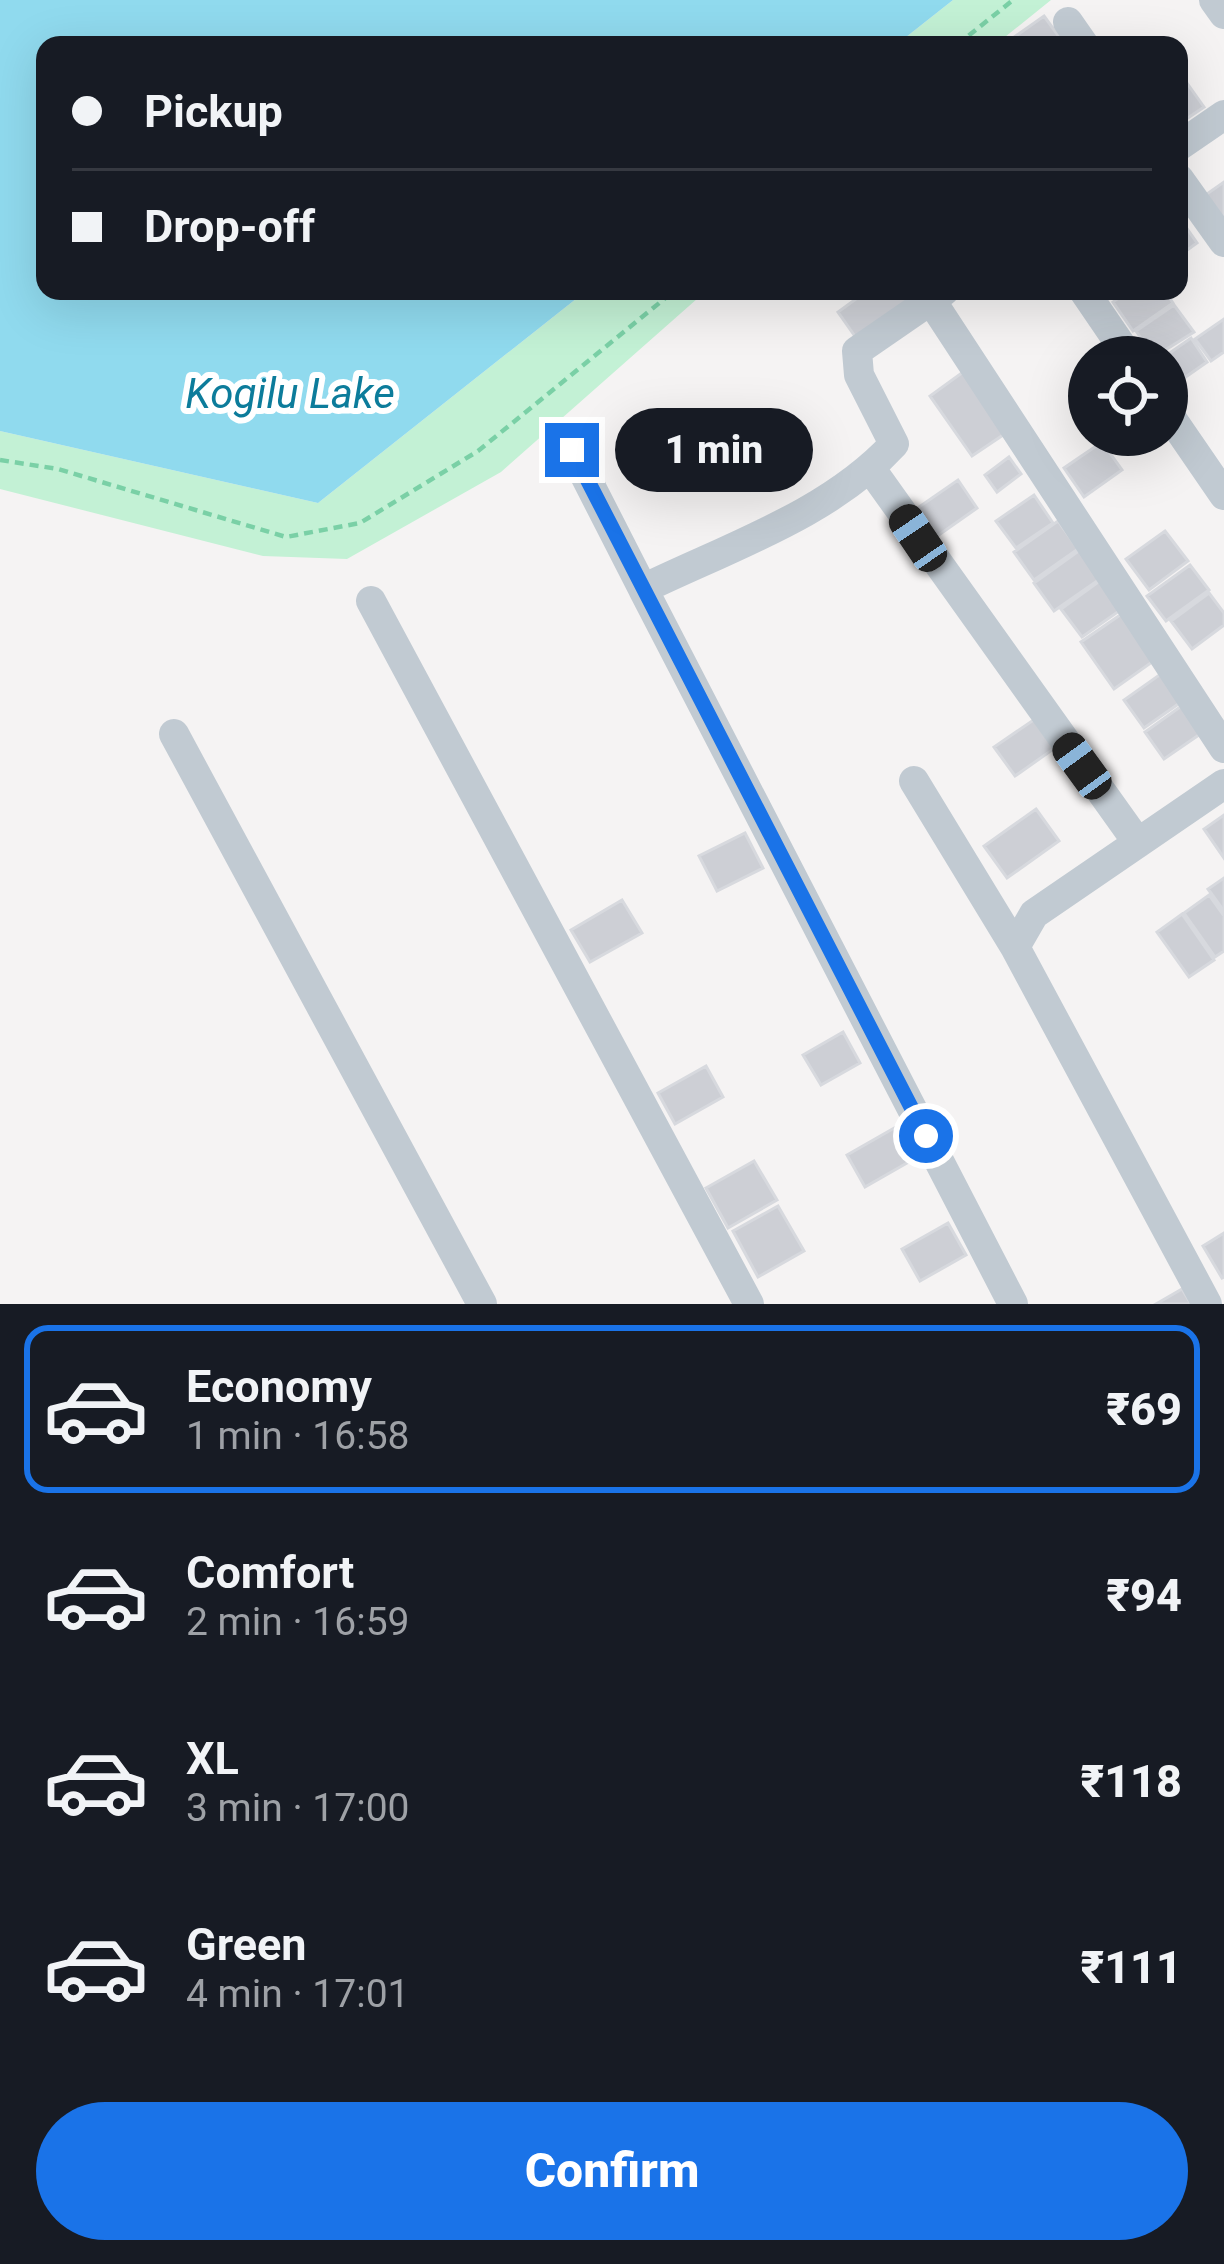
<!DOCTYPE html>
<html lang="en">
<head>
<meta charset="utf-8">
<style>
  :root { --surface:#171b24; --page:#242831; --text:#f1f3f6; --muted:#9ea1a6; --line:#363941; --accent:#1a73e8 }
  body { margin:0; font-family:Roboto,sans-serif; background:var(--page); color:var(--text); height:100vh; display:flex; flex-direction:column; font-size:45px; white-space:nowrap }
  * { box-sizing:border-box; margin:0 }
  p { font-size:39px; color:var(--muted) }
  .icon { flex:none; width:66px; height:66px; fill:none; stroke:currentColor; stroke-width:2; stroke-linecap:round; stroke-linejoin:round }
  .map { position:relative; height:1304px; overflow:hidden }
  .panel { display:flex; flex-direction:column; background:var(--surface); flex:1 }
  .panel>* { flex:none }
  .hud { position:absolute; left:36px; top:36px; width:1152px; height:264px; border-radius:24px; box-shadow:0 12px 48px #0002; display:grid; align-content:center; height:264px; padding:0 36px; background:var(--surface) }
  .tools { position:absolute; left:1068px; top:336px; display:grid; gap:24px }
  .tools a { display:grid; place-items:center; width:120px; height:120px; border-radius:50%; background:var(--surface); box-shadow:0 12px 48px #0002; font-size:60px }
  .end { position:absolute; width:54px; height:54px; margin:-27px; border:15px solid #1a73e8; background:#fff; box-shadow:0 0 0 6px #fff }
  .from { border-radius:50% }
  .bubble { position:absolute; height:84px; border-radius:42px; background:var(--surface); box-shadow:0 12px 48px #0002; font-size:39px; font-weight:800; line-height:84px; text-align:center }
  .car { position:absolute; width:36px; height:72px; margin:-36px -18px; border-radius:15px; box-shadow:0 0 9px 3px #0007; background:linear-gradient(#222 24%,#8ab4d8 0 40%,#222 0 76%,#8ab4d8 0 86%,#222 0) }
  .hud b { display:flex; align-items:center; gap:42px; height:114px; font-size:45px }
  .hud b+b { border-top:3px solid var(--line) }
  .hud i { width:30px; height:30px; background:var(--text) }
  ul { padding:21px 0 0; list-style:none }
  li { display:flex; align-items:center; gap:36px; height:168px; margin:0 24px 18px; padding:0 12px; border:6px solid transparent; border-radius:24px }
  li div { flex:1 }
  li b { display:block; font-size:45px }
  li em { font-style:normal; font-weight:800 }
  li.active { border-color:var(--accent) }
  li>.icon { width:108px; height:108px; stroke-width:1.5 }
  .primary-button { display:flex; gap:24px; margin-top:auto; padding:24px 36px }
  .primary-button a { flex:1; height:138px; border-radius:72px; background:var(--accent); color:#fff; font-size:48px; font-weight:800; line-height:138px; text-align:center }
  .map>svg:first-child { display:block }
  .green { fill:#c3f1d5 }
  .water { fill:#90daee }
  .building { fill:#cdcfd5; stroke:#d7d9de; stroke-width:3 }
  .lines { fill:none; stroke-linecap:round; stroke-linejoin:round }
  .path { stroke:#7ad0a6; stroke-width:4.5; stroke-dasharray:9 6; stroke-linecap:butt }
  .street { stroke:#c1cad2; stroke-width:30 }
  .route { stroke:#1a73e8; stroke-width:15 }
  .labels { text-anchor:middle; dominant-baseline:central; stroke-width:12; stroke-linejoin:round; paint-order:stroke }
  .water-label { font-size:42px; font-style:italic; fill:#0c7c9b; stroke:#fff }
</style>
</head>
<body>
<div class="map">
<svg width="1224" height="1304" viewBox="0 0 1224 1304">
  <rect width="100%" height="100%" fill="#f5f3f3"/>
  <path class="green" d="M 953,0 L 1051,0 L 995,45 L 896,45 Z
    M 586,291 L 706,291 L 501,472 L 347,559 L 263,556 L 0,489 L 0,431 L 318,503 Z"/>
  <path class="water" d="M 0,0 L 953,0 L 896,45 L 45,45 L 45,291 L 586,291 L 318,503 L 0,431 Z"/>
  <path class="building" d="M 1044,16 L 1065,45 L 1003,45 Z
    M 1182,76 L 1204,107 L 1179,124 L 1179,78 Z
    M 1224,182 L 1224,223 L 1204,196 Z
    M 1179,217 L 1197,243 L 1179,256 Z
    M 867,291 L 908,291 L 916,302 L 859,342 L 838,312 Z
    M 1128,291 L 1165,291 L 1173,303 L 1133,331 L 1113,302 Z
    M 1174,305 L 1194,332 L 1154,357 L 1136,331 Z
    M 1224,319 L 1224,352 L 1211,361 L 1195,339 Z
    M 1191,338 L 1207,362 L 1167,390 L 1164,357 Z
    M 963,372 L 1006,433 L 972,456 L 930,396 Z
    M 1102,442 L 1122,470 L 1084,497 L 1064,468 Z
    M 1009,457 L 1021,474 L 997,492 L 985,475 Z
    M 958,480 L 977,508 L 936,537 L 916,509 Z
    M 1034,495 L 1053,523 L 1016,548 L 996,521 Z
    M 1058,521 L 1078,549 L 1034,580 L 1014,552 Z
    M 1165,531 L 1188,561 L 1149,590 L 1126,559 Z
    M 1080,550 L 1100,579 L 1054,611 L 1034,583 Z
    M 1190,565 L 1209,590 L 1166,621 L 1147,596 Z
    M 1101,580 L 1122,609 L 1082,637 L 1061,609 Z
    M 1209,593 L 1224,613 L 1224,625 L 1192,649 L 1171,621 Z
    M 1123,613 L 1155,660 L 1114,689 L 1081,642 Z
    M 1165,671 L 1184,700 L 1144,728 L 1124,700 Z
    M 1187,702 L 1206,730 L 1164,759 L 1145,732 Z
    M 1035,719 L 1055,748 L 1015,776 L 994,747 Z
    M 1036,809 L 1059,841 L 1007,878 L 984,846 Z
    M 1224,815 L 1224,858 L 1204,829 Z
    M 745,833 L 763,868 L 717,891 L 699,856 Z
    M 1224,878 L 1224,911 L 1208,889 Z
    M 1209,895 L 1224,916 L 1224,951 L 1215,957 L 1184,913 Z
    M 622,900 L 642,933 L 590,962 L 571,930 Z
    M 1182,914 L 1214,960 L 1189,977 L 1157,932 Z
    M 843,1032 L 860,1063 L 821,1085 L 803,1055 Z
    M 706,1066 L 723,1097 L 675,1124 L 658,1093 Z
    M 896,1127 L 914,1159 L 865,1187 L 847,1155 Z
    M 754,1161 L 777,1200 L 728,1228 L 706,1188 Z
    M 778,1206 L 804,1251 L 758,1277 L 733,1231 Z
    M 948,1223 L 966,1255 L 920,1281 L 902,1249 Z
    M 1224,1233 L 1224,1277 L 1222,1278 L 1203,1246 Z
    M 1182,1289 L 1191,1304 L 1156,1304 Z"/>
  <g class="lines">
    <path class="path" d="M 957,45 L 1013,0
      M 0,460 L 58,469 L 286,537 L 360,523 L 478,451 L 674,291"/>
    <path class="street" d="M 1214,0 L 1224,14
      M 1068,22 L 1084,45
      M 1179,146 L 1224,115
      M 1179,179 L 1224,242
      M 925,291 L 1224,748
      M 944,291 L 857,351 L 859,375 L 894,444 C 830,514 727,548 643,589 L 1013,1304
      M 1084,291 L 1129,357
      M 1167,412 L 1224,495
      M 572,450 L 643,589
      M 871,469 L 1138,843
      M 371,601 L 749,1304
      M 174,734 L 482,1304
      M 914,781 L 1015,947
      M 1207,1304 L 1015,947 L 1034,914 L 1224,784"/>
  </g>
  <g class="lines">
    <path class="route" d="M 572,450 L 926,1136"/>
  </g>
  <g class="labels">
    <g class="water-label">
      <text x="290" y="393">Kogilu Lake</text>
    </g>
  </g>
</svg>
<div class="tools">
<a><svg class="icon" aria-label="locate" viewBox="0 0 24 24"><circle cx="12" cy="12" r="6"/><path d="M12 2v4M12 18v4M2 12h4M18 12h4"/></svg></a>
</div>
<i class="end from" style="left:926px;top:1136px"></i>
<i class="end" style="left:572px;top:450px"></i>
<div class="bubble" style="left:615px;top:408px;width:198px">1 min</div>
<i class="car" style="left:918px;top:538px;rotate:326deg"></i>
<i class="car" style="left:1082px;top:766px;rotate:324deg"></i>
<div class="hud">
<b><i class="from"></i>Pickup</b>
<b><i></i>Drop-off</b>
</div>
</div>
<section class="panel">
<ul>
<li class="active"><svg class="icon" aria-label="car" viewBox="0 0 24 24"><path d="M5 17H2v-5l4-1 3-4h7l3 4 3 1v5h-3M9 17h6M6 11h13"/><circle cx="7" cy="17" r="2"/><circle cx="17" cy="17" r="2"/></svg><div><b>Economy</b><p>1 min · 16:58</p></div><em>₹69</em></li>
<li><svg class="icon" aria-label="car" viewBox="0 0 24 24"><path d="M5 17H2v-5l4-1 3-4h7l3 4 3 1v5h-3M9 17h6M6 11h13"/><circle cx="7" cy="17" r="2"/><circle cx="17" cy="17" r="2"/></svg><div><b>Comfort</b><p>2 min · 16:59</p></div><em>₹94</em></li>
<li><svg class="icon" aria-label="car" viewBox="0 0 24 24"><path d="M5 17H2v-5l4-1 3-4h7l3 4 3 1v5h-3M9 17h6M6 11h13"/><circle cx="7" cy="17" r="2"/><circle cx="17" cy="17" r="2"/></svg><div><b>XL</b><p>3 min · 17:00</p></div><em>₹118</em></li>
<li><svg class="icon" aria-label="car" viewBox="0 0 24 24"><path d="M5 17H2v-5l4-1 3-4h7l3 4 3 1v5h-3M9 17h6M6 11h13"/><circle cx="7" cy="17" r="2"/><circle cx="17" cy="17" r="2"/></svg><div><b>Green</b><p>4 min · 17:01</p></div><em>₹111</em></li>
</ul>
<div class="primary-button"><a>Confirm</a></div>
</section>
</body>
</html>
